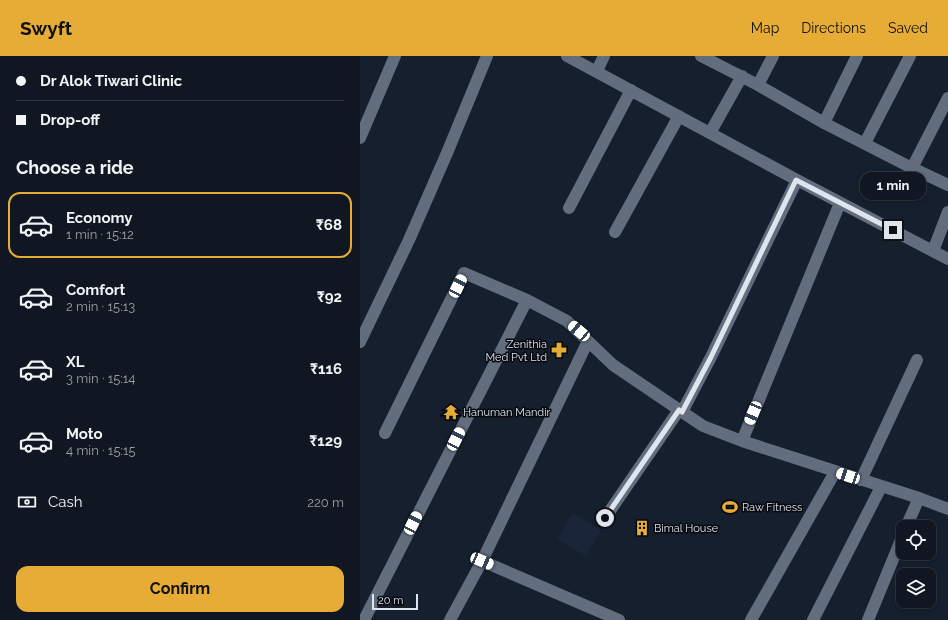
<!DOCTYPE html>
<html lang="en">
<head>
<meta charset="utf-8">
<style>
  :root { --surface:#101722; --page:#19202a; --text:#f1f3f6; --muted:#9c9fa5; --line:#303640; --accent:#e7ac36 }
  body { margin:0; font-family:Raleway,sans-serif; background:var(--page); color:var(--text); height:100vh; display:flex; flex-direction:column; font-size:15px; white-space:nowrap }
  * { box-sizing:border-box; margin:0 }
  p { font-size:13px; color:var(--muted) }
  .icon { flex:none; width:22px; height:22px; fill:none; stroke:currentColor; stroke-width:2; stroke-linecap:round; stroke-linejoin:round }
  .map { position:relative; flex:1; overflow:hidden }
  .side { display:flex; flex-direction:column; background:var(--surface); width:360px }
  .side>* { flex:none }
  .banner { display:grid; align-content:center; height:88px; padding:0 16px; background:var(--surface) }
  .tools { position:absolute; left:536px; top:464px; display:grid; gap:8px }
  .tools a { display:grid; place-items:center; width:40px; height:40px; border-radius:8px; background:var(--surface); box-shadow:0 2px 6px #0003,0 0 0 1px var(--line); font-size:20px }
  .scale { position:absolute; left:12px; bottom:10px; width:46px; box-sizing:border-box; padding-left:4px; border:2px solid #dfe5ef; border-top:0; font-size:11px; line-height:14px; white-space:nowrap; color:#dfe5ef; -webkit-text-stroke:3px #06080e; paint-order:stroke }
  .end { position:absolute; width:18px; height:18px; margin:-9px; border:5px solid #dfe5ef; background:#111; box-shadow:0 0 0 2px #111 }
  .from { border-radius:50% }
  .bubble { position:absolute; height:28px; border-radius:12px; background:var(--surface); box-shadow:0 2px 6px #0003,0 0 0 1px var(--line); font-size:13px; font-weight:700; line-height:28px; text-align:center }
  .car { position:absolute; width:12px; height:24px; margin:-12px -6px; border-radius:5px; box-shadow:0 0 3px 1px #0007; background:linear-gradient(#fff 24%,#345 0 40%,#fff 0 76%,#345 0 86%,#fff 0) }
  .banner b { display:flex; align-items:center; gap:14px; height:38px; font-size:15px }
  .banner b+b { border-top:1px solid var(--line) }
  .banner i { width:10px; height:10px; background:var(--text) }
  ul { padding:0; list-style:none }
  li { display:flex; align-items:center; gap:12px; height:66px; margin:0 8px 6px; padding:0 8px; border:2px solid transparent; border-radius:12px }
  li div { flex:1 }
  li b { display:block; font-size:15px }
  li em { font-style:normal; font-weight:700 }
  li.selected { border-color:var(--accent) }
  li>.icon { width:36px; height:36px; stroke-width:1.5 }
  h2 { padding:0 16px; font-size:18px; line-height:48px }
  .pay { display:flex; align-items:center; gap:10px; height:44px; padding:0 16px; font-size:15px }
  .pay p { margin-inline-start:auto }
  .primary-button { display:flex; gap:8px; margin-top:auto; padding:8px 16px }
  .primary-button a { flex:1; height:46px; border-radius:12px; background:var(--accent); color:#111; font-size:16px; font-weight:700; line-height:46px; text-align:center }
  header { display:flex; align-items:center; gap:24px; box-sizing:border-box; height:56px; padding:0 20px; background:var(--accent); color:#111 }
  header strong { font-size:19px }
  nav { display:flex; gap:22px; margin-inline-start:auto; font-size:14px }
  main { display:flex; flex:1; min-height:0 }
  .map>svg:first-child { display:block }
  .built { fill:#1a2539 }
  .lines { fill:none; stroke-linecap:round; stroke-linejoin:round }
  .minor { stroke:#626d7e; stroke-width:12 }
  .route { stroke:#dfe5ef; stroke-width:5 }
  .labels { text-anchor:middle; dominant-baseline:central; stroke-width:3; stroke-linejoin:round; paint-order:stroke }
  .poi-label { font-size:11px; fill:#dfe5ef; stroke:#06080e; text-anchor:start }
</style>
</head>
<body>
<header>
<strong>Swyft</strong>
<nav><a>Map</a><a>Directions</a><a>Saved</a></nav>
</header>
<main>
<section class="side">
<div class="banner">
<b><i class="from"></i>Dr Alok Tiwari Clinic</b>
<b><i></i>Drop-off</b>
</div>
<h2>Choose a ride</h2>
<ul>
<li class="selected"><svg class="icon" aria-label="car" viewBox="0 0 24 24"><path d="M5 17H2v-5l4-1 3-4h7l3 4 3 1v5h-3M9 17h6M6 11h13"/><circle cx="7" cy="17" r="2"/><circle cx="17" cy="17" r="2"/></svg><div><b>Economy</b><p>1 min · 15:12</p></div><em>₹68</em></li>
<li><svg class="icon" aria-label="car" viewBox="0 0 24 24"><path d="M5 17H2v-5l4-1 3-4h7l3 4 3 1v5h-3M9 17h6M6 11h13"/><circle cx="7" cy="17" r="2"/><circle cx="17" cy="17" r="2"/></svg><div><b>Comfort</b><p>2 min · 15:13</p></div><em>₹92</em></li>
<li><svg class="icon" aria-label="car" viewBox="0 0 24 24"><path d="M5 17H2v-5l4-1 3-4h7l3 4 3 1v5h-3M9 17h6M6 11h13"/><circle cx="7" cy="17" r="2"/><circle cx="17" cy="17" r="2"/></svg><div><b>XL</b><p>3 min · 15:14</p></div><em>₹116</em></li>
<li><svg class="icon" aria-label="car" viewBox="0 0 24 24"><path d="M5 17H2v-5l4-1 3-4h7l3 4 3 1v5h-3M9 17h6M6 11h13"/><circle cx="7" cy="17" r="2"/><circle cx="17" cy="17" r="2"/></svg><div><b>Moto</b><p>4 min · 15:15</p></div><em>₹129</em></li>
</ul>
<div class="pay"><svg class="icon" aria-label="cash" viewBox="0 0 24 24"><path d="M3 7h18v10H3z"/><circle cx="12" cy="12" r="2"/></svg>Cash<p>220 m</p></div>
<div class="primary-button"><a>Confirm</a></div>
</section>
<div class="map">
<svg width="588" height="564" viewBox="0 0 588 564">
  <rect width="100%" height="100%" fill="#161f2d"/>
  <path class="built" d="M 213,457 L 241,474 L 226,500 L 197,483 Z"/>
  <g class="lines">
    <path class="minor" d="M 207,0 L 437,124 L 588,203
      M 341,0 L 398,29 L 464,67 L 552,112 L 588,129
      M 237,15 L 244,0
      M 398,29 L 413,0
      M 464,67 L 497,0
      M 350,77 L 382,20
      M 0,82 L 35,0
      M 505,87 L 550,0
      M 552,112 L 588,42
      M 209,152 L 271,34
      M 255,176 L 319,60
      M 573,195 L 588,156
      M 0,286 L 49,184 L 87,97 L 127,0
      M 322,356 L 351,301 L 437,124
      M 25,377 L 104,217 L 167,244 L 207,265 L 253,309 L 343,370 L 382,385 L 480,147
      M 382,385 L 559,442 L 588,453
      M 501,424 L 557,304
      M 245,462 L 319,354
      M 546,471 L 559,442
      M 122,505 L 259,564
      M 4,564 L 167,244
      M 90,564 L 122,505 L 228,285
      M 391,564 L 475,416
      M 453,564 L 521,431
      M 508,564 L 543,479"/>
  </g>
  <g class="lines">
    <path class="route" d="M 245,462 L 319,354 L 322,356 L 351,301 L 436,124 L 533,174"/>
  </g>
  <defs>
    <symbol id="pharmacy-bare" viewBox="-9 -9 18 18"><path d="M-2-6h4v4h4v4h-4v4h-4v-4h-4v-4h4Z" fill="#e7ac36" stroke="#06080e" stroke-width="2.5" paint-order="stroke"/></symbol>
    <symbol id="temple-bare" viewBox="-9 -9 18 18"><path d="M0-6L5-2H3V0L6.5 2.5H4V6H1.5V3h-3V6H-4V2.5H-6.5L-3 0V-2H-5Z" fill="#e7ac36" stroke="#06080e" stroke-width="2.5" paint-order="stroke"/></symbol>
    <symbol id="stadium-bare" viewBox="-9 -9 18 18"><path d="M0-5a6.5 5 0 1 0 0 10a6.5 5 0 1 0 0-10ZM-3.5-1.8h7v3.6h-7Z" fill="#e7ac36" stroke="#06080e" stroke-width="2.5" paint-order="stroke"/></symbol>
    <symbol id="building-bare" viewBox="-9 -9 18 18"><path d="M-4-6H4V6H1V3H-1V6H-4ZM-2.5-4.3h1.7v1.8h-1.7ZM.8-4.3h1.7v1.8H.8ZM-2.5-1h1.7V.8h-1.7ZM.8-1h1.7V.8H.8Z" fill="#e7ac36" stroke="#06080e" stroke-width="2.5" paint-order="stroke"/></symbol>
  </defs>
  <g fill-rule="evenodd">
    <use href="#pharmacy-bare" x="188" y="283" width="22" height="22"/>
    <use href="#temple-bare" x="80" y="345" width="22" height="22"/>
    <use href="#stadium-bare" x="359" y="440" width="22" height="22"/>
    <use href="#building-bare" x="271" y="461" width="22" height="22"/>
  </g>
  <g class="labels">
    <g class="poi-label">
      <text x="187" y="288" text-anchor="end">Zenithia<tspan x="187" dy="13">Med Pvt Ltd</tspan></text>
      <text x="103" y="356">Hanuman Mandir</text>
      <text x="382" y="451">Raw Fitness</text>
      <text x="294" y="472">Bimal House</text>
    </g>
  </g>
</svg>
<div class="tools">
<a><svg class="icon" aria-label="locate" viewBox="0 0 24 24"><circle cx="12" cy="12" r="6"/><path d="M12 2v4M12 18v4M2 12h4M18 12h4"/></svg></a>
<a><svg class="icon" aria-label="layers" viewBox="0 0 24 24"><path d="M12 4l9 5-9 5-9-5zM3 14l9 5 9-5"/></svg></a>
</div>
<div class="scale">20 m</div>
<i class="end from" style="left:245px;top:462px"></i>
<i class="end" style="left:533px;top:174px"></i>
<div class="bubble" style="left:500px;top:116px;width:66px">1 min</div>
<i class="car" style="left:98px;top:230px;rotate:26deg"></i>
<i class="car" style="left:219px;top:275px;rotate:310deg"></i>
<i class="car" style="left:393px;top:357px;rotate:203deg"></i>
<i class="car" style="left:96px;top:383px;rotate:27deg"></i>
<i class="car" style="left:488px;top:420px;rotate:288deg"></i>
<i class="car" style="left:53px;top:467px;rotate:27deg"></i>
<i class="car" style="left:122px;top:505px;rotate:113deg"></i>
</div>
</main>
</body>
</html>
